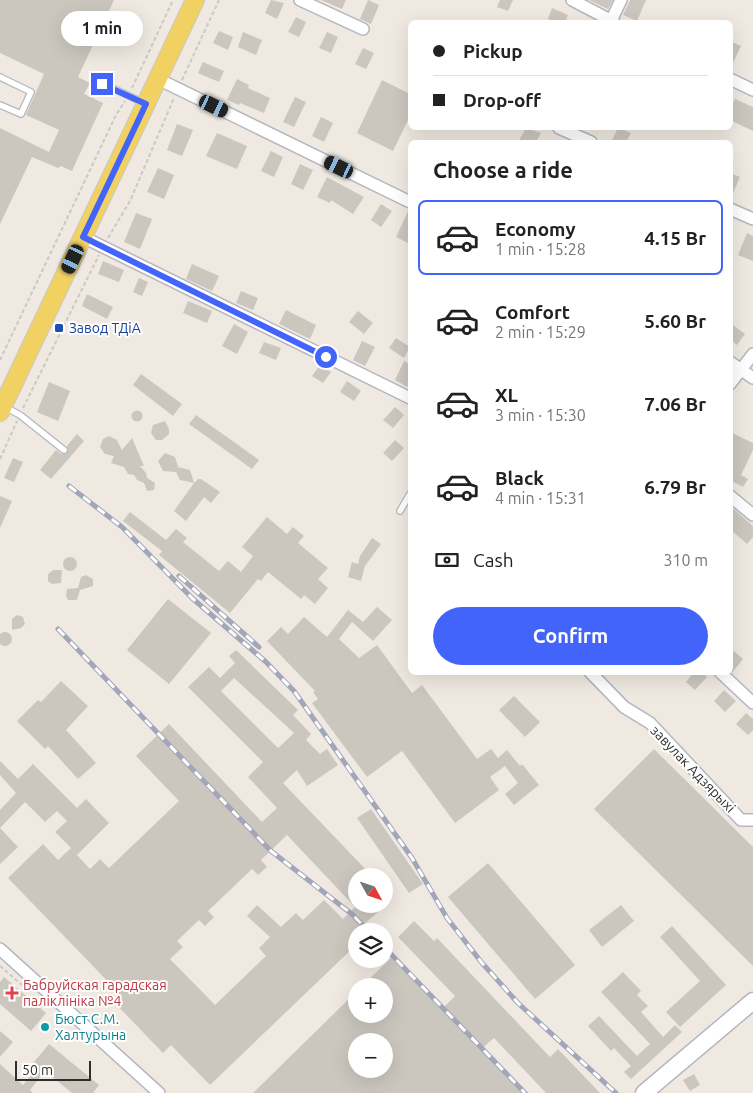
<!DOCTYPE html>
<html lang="en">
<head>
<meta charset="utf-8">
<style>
  :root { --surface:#fff; --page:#f2f2f2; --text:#222; --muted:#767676; --line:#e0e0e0; --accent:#4264fb }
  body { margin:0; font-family:Ubuntu,sans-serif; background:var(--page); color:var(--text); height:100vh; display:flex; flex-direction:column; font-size:19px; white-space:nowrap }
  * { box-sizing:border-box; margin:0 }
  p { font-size:16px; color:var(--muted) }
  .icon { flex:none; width:28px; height:28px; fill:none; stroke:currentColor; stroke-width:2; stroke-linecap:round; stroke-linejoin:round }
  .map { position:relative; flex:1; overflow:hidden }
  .sheet { position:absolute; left:408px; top:140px; width:325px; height:535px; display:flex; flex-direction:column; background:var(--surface); border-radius:8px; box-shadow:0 5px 20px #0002 }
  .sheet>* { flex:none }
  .hud { position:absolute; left:408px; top:20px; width:325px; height:110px; border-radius:8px; box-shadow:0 5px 20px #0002; display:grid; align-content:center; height:110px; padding:0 25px; background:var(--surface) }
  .needle { width:32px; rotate:130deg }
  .tools { position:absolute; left:348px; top:868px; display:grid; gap:10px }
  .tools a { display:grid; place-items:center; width:45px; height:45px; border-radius:50%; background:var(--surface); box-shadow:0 5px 20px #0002; font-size:25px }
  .scale { position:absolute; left:15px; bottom:12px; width:76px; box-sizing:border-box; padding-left:5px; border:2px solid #2e2e2e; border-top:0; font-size:14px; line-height:18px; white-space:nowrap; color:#2e2e2e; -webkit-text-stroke:4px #fff; paint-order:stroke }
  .end { position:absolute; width:22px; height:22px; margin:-11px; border:6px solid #4264fb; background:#fff; box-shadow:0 0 0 2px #fff }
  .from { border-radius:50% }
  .bubble { position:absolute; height:35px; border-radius:18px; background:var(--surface); box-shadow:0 5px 20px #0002; font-size:16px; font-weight:600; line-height:35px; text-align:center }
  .car { position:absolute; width:15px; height:30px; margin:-15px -8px; border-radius:6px; box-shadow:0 0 4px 1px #0007; background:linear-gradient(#222 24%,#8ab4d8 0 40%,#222 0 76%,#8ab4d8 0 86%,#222 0) }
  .hud b { display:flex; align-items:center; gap:18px; height:48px; font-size:19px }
  .hud b+b { border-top:1px solid var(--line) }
  .hud i { width:12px; height:12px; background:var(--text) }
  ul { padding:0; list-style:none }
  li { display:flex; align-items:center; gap:15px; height:75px; margin:0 10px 8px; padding:0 15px; border:2px solid transparent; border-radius:8px }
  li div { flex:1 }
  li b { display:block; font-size:19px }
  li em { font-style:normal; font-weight:600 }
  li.active { border-color:var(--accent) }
  li>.icon { width:45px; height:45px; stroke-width:1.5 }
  h2 { padding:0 25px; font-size:22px; line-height:60px }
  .pay { display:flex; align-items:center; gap:12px; height:55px; padding:0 25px; font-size:19px }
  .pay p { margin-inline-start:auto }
  .primary-button { display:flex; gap:10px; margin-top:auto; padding:10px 25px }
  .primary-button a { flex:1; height:58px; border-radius:30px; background:var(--accent); color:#fff; font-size:20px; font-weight:600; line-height:58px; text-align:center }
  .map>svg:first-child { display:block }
  .building { fill:#cbc7bf; fill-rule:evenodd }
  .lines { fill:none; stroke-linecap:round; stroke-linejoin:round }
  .service-casing { stroke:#b4b7c1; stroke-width:8 }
  .minor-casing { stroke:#b4b7c1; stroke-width:14 }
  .secondary-casing { stroke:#b4b7c1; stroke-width:19 }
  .primary-casing { stroke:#c9c9c9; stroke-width:20 }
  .path { stroke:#c9c9c9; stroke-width:2; stroke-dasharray:4 2.5; stroke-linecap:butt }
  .service { stroke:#fff; stroke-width:5.5 }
  .minor { stroke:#fff; stroke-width:11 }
  .secondary { stroke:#fff; stroke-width:16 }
  .primary { stroke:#f2d163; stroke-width:18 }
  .rail-casing { stroke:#a3a6b8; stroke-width:5 }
  .rail { stroke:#fff; stroke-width:3; stroke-dasharray:9; stroke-linecap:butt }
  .route { stroke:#4264fb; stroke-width:6 }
  .transit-dot { fill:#1a4fb4; stroke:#fff; stroke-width:2 }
  .health-dot { fill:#e0444e; stroke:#fff; stroke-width:2 }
  .culture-dot { fill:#0f9aa8; stroke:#fff; stroke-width:2 }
  .labels { text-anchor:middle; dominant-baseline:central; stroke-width:4; stroke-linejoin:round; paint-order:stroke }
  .transit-label { font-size:14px; fill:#164399; stroke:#fff; text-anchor:start }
  .street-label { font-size:14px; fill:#2e2e2e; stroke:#fff }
  .health-label { font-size:14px; fill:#be3a42; stroke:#fff; text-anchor:start }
  .culture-label { font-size:14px; fill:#0d838f; stroke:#fff; text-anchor:start }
</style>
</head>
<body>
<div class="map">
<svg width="753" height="1093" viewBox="0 0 753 1093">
  <rect width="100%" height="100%" fill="#efe9e1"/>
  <path class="building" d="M 0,0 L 114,0 L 78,77 L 90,83 L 84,94 L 103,103 L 72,171 L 61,166 L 58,168 L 32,157 L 0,224 L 0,128 L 49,152 L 59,130 L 26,115 L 44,74 L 0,53 Z
    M 271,0 L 284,3 L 277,19 L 265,13 Z
    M 321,0 L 346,0 L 342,9 Z
    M 368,0 L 379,5 L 371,24 L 360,19 Z
    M 500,0 L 513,0 L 508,11 L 497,7 Z
    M 589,0 L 613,0 L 608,9 Z
    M 630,0 L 646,0 L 637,21 L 623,15 Z
    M 552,8 L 568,15 L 565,22 L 556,22 L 548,19 Z
    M 296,17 L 306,22 L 299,37 L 288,32 Z
    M 219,31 L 233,37 L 228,50 L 213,43 Z
    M 243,32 L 262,40 L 256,55 L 238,47 Z
    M 327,32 L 338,37 L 331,53 L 319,48 Z
    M 730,41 L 741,46 L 730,69 Z
    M 363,48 L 374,53 L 366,69 L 355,64 Z
    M 203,62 L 224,71 L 219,82 L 198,73 Z
    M 237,79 L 249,85 L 248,88 L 270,98 L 264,113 L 240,103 L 239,105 L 227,100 Z
    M 382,80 L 410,94 L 410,116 L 393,151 L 357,133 Z
    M 295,97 L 306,102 L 294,127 L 283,122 Z
    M 735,99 L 753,107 L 753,131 L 730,120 L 730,109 Z
    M 321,117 L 333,123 L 324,142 L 312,136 Z
    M 177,124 L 193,130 L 182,156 L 167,150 Z
    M 526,128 L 541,133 L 536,142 L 518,142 Z
    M 618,128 L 631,133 L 626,142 L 611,142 Z
    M 217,133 L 247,146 L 237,169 L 206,156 Z
    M 271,151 L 283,157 L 274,177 L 261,171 Z
    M 300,164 L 313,170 L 303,190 L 291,184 Z
    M 158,168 L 174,175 L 164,199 L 147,192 Z
    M 730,173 L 740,177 L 730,200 Z
    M 327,177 L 364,197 L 353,214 L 331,200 L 330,203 L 317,197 Z
    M 381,204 L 392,211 L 381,227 L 371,220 Z
    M 409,209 L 410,209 L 410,244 L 396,237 Z
    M 136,213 L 152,219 L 140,249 L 124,242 Z
    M 747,233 L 753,236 L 753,261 L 738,255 Z
    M 103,261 L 124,270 L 119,282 L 98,274 Z
    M 192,264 L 219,276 L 212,291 L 186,279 Z
    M 139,278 L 148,282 L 142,296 L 133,292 Z
    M 241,291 L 258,298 L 253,310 L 236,303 Z
    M 87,294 L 113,307 L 107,319 L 82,306 Z
    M 188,301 L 212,311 L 207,323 L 183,313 Z
    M 286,310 L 316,325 L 310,339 L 279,324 Z
    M 358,311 L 373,323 L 364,334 L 349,322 Z
    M 730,323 L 745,334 L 737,345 L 730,339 Z
    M 234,324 L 248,332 L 237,354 L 222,346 Z
    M 396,338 L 410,347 L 404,358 L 389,348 Z
    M 362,341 L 375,347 L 365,366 L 353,360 Z
    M 264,342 L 281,348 L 276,360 L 259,353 Z
    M 404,361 L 410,364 L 410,381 L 407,387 L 395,380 Z
    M 320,365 L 331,372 L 323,383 L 312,376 Z
    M 141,374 L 182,404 L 173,416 L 133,385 Z
    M 347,381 L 361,391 L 354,401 L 340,392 Z
    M 49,382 L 70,391 L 58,421 L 37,412 Z
    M 395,407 L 404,415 L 393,428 L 383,420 Z
    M131.5 416a5.5 5.5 0 1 1 11 0a5.5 5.5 0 1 1-11 0Z
    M 196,415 L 259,460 L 252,469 L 189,424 Z
    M 165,421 L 169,429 L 169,434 L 162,440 L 156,440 L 151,433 L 153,425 Z
    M 730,432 L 753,443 L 753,450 L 741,475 L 748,479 L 743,487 L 730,480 Z
    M 77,434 L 84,441 L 51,479 L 40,470 L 56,450 L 61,454 L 67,453 L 67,446 Z
    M 109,436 L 117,440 L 122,450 L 132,438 L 144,466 L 140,466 L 146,473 L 147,478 L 155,483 L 154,490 L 147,491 L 144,483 L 137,480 L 134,475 L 128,474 L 124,467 L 111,463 L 114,456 L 105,454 L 100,447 L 103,439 Z
    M 395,440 L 404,448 L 392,461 L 383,453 Z
    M 165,453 L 175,457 L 178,467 L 190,470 L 194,483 L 198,479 L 201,479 L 220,492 L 211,503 L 204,497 L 186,521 L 174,511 L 194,483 L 180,480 L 176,472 L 163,471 L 158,461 Z
    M 13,458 L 23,462 L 14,482 L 4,478 Z
    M 0,496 L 12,501 L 0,528 Z
    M 730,506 L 753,526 L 753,537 L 747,544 L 730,529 Z
    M 130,512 L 166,540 L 176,529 L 187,538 L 183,542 L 219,571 L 228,561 L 241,572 L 253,556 L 242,547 L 267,517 L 287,534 L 293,527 L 304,536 L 298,543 L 328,568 L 318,579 L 328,588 L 315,604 L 304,595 L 301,599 L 268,572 L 261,581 L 258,579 L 230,613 L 159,555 L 162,551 L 123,521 Z
    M 372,538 L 381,544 L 365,566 L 361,581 L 348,577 L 352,562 L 358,564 L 360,556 Z
    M63 564a7 7 0 1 1 14 0a7 7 0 1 1-14 0Z
    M 53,570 L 62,570 L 61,583 L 52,584 L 48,581 L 48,574 Z
    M 86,575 L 93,579 L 93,586 L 80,590 L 77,600 L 68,600 L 66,596 L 67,589 L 78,588 L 81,577 Z
    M 168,599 L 211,633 L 169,684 L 127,650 Z
    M 377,607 L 392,620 L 373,641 L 352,622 L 339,639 L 359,658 L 377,645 L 412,693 L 422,685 L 477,759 L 491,749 L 498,758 L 507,750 L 520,766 L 522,764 L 539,785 L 514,805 L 505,794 L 518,783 L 505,766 L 490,777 L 499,790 L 455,823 L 402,751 L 367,777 L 312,703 L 318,699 L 313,692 L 315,691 L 267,641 L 281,627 L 288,634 L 304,617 L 327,637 L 348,610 L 363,622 Z
    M 17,615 L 23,617 L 25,624 L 21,628 L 12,630 L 12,619 Z
    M-2 639a7 7 0 1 1 14 0a7 7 0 1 1-14 0Z
    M 236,650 L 298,710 L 293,715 L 311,734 L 306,740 L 320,754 L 327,749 L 338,765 L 307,786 L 297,770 L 283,783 L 372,876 L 356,876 L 356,906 L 358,904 L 387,904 L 356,931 L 356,945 L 210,1085 L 171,1045 L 163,1053 L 112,1000 L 119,993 L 8,878 L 43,844 L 58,860 L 71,848 L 55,832 L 67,821 L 57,811 L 45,822 L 25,802 L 0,828 L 18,847 L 0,864 L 0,810 L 16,793 L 0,775 L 0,761 L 18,779 L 33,764 L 77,808 L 86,799 L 109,823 L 77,855 L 90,869 L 100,859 L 109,868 L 179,801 L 136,756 L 169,724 L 262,822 L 277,808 L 248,777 L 263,762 L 188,687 L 209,667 L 220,678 L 235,663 L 229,656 ZM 234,678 L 294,733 L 278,748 L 221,691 ZM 287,835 L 355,907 L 343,919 L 324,900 L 303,920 L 296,913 L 281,927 L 257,905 L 247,916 L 270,937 L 259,948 L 266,956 L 215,1005 L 170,959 L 183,947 L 177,941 L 199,920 L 205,926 L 214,917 L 208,911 L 252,869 L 258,875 L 267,867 L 261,860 Z
    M 734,651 L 743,659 L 732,673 L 730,656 Z
    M 694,672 L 702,672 L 707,677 L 695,690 L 686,682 Z
    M 61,681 L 88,706 L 66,730 L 96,763 L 78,779 L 48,746 L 45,749 L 17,721 L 38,700 L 41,702 Z
    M 724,690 L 736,701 L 725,712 L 714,701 Z
    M 514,696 L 540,722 L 525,737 L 499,710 Z
    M 746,713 L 753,719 L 753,730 L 748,735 L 736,724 Z
    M 654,749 L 753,847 L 753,966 L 594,809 Z
    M 371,809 L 423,884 L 409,893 L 357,818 Z
    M 488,863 L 575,965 L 535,999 L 448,897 Z
    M 621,905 L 634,921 L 602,947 L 589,930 Z
    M 414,921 L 434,941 L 437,938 L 550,1057 L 558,1049 L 600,1093 L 546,1093 L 494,1038 L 481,1049 L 524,1093 L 253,1093 L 356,992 L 356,1014 L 384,1014 L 384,986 L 362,986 L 391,958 L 442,1009 L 455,996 L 398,937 ZM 356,1041 L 384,1041 L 384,1069 L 356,1069 Z
    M 672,926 L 726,985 L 680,1027 L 666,1012 L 700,981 L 660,937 Z
    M 623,972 L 641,991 L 637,995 L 648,1006 L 641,1012 L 663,1037 L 675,1025 L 682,1032 L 631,1079 L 624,1072 L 631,1066 L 614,1048 L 611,1051 L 588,1026 L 599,1016 L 637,1056 L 650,1044 L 601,992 Z
    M 4,977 L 46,1013 L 31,1031 L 0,1004 L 0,982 Z
    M 0,1031 L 13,1042 L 0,1057 Z
    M 49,1044 L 99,1085 L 93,1093 L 72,1093 L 45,1071 L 30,1090 L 33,1093 L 0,1093 L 0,1064 L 23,1085 L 39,1066 L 34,1062 Z
    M 694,1074 L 700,1085 L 690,1091 L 683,1080 Z"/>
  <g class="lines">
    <defs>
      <path id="service" d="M 0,77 L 31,92 L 21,114 L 0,105
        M 102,83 L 144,103
        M 5,407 L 20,415 L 64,450
        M 400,511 L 410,494"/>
      <path id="minor" d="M 300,0 L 363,29
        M 572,0 L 614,22
        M 611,21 L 621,0
        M 158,79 L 410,202
        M 730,79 L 753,90
        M 559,128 L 591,142
        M 730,209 L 753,219
        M 83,237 L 410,398
        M 730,362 L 753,378
        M 730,384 L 753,354
        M 730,496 L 753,515
        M 590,672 L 624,707 L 650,723 L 741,820 L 753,820
        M 720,672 L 753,703
        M 0,949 L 159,1093"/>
      <path id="secondary" d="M 644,1093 L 753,1001"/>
      <path id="primary" d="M 0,412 L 195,0"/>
    </defs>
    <use href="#service" class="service-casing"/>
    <use href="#minor" class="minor-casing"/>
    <use href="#secondary" class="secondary-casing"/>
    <use href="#primary" class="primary-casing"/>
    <path class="path" d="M 182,80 L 219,0
      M 132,88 L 173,0
      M 108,238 L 130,201 L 174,98
      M 0,360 L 116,115 L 125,101
      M 23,408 L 99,255
      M 0,459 L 17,421
      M 0,966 L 29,991"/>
    <use href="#service" class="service"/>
    <use href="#minor" class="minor"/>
    <use href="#secondary" class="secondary"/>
    <use href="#primary" class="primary"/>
    <defs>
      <path id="rail" d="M 69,486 L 122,527 L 192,598 L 266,662 L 294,691 L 412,858 L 447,918 L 482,963 L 518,1003 L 616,1093
        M 179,576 L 259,647
        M 58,629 L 271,851 L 353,915 L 368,931
        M 384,947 L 525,1093"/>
    </defs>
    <use href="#rail" class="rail-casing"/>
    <use href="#rail" class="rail"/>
  </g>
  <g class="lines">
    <path class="route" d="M 102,84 L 146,104 L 83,237 L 326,357"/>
  </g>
  <rect class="transit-dot" x="54" y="323" width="10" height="10" rx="2.5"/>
  <path class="health-dot" d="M9.5 985.5h5v5h5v5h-5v5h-5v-5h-5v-5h5z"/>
  <circle class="culture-dot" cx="45" cy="1027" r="5"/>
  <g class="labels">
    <g class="transit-label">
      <text x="69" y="328">Завод ТДіА</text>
    </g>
    <g class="street-label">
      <text transform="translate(693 769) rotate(46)">завулак Адзярыхі</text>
    </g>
    <g class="health-label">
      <text x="23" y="985">Бабруйская гарадская<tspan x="23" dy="16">паліклініка №4</tspan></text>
    </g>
    <g class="culture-label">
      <text x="55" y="1019">Бюст С.М.<tspan x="55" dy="16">Халтурына</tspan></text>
    </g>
  </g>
</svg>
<div class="tools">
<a><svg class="needle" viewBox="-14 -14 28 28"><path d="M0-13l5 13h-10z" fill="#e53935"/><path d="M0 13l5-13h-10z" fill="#767676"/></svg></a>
<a><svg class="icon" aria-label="layers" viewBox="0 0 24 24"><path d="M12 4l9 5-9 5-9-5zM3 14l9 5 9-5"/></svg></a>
<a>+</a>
<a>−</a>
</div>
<div class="scale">50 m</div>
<i class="end from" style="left:326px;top:357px"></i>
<i class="end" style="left:102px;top:84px"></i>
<div class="bubble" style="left:61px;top:11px;width:82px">1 min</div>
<i class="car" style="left:214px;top:106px;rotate:116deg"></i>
<i class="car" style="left:339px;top:167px;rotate:296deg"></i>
<i class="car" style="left:73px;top:259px;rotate:205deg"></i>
<div class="hud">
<b><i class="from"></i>Pickup</b>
<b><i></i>Drop-off</b>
</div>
<section class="sheet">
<h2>Choose a ride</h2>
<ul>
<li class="active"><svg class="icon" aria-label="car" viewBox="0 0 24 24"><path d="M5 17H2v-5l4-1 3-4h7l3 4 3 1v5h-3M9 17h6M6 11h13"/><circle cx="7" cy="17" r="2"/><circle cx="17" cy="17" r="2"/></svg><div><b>Economy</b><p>1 min · 15:28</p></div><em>4.15 Br</em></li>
<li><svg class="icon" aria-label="car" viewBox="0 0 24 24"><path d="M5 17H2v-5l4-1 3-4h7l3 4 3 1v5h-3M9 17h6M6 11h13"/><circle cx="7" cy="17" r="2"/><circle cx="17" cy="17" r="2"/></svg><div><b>Comfort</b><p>2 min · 15:29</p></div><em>5.60 Br</em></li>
<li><svg class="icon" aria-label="car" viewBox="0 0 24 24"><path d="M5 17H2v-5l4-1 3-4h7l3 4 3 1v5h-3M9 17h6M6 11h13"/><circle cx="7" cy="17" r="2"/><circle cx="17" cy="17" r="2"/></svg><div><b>XL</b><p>3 min · 15:30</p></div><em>7.06 Br</em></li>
<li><svg class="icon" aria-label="car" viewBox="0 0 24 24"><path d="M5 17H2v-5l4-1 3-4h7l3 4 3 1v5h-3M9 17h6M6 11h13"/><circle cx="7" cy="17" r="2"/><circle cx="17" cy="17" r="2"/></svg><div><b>Black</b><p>4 min · 15:31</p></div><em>6.79 Br</em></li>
</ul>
<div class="pay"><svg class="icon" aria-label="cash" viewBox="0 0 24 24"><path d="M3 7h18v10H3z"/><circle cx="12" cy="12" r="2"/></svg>Cash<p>310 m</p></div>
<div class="primary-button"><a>Confirm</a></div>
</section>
</div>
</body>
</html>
